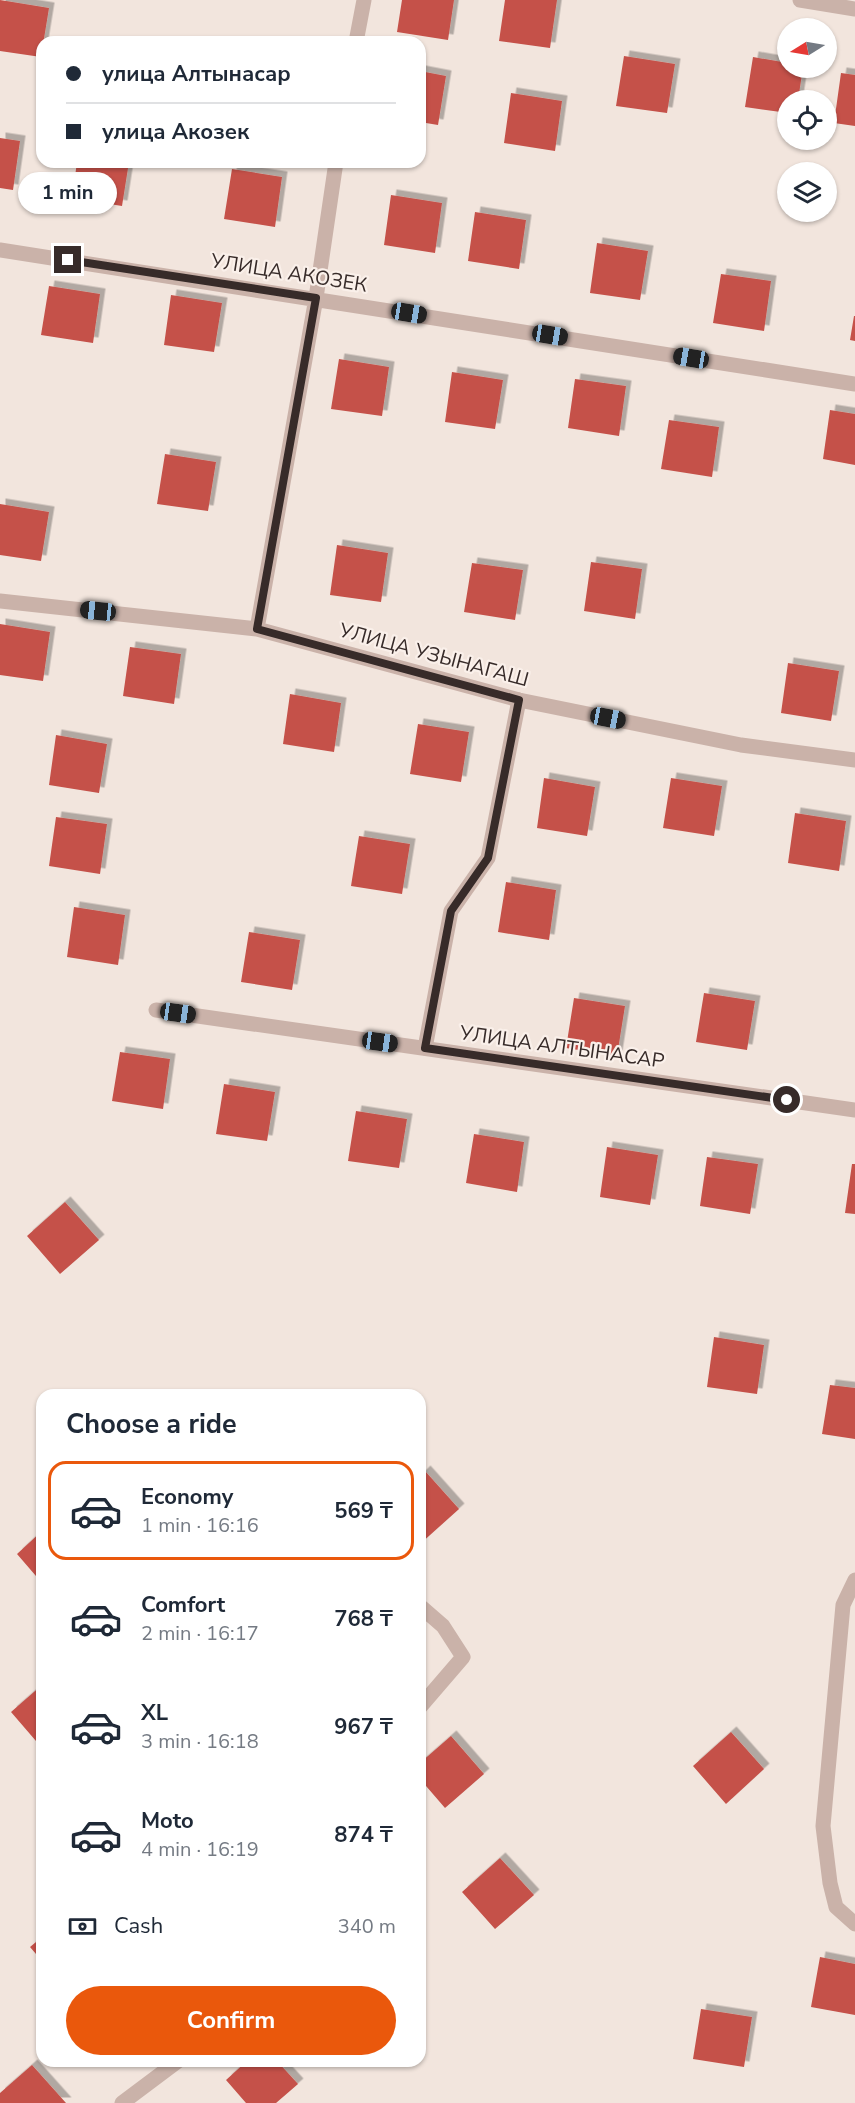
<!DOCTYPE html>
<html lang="en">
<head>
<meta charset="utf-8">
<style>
  :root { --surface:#fff; --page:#f2f2f3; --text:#1f2937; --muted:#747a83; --line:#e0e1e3; --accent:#ea580c }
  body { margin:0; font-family:"Nunito Sans",sans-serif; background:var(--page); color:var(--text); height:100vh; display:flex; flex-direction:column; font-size:22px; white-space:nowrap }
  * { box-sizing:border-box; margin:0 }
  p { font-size:20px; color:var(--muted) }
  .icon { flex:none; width:33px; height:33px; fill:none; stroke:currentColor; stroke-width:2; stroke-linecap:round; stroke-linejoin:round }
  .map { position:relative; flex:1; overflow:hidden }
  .details { position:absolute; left:36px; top:1389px; width:390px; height:678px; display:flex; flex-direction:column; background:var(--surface); border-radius:18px; box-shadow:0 2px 4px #0004 }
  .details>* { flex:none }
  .banner { position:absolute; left:36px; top:36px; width:390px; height:132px; border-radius:18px; box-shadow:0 2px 4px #0004; display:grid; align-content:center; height:132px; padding:0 30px; background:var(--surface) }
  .needle { width:39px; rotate:259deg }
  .buttons { position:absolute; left:777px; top:18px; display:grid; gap:12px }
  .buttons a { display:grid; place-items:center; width:60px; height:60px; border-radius:50%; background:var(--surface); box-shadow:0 2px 4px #0004; font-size:30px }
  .end { position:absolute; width:27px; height:27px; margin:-14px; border:8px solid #372b29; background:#fff; box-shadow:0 0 0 3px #fff }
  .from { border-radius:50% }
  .bubble { position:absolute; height:42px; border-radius:21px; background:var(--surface); box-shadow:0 2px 4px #0004; font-size:20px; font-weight:700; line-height:42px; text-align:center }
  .car { position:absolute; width:18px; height:36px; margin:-18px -9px; border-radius:8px; box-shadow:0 0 4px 2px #0007; background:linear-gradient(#222 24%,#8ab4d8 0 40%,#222 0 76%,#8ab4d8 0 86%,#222 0) }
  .banner b { display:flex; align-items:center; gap:21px; height:57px; font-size:22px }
  .banner b+b { border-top:2px solid var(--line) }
  .banner i { width:15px; height:15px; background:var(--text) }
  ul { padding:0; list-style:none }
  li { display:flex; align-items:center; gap:18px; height:99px; margin:0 12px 9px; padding:0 18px; border:3px solid transparent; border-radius:18px }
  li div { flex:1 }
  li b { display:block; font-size:22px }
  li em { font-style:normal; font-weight:700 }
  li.current { border-color:var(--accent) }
  li>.icon { width:54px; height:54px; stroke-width:1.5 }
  h2 { padding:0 30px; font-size:27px; line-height:72px }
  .pay { display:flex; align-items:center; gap:15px; height:66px; padding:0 30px; font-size:22px }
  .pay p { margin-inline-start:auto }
  .action { display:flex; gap:12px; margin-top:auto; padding:12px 30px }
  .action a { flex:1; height:69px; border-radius:36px; background:var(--accent); color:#fff; font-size:24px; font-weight:700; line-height:69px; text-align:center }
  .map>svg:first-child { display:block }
  .building { fill:#c55149; filter:url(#shadow) }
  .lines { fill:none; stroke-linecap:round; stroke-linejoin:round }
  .service { stroke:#cab2a9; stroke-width:15 }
  .minor { stroke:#cab2a9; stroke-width:15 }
  .tertiary { stroke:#cab2a9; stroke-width:15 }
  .route { stroke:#372b29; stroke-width:8 }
  .labels { text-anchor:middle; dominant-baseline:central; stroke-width:4.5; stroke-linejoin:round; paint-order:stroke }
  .street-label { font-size:20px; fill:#372b29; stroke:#faf0ea }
</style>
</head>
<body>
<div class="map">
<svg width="855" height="2103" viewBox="0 0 855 2103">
  <defs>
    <filter id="shadow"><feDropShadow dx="5.5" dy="-5.5" stdDeviation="0" flood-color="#0004"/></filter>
  </defs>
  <rect width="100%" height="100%" fill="#f2e5dd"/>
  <path class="building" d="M 0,0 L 49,8 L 41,57 L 0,51 Z
    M 402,0 L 454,0 L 448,40 L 397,32 Z
    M 505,0 L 557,0 L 550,48 L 499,41 Z
    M 624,56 L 675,64 L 667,113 L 616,106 Z
    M 753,57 L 788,63 L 788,68 L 803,68 L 798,100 L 788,100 L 788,113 L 745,107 Z
    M 420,71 L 446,76 L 438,125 L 420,122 Z
    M 841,73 L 855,75 L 855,126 L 834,123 Z
    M 511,93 L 562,101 L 555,151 L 504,143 Z
    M 0,138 L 20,141 L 13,190 L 0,188 Z
    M 77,162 L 129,162 L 122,206 L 72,198 Z
    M 232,169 L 282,177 L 275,227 L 224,219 Z
    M 391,195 L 442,203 L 435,253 L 384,245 Z
    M 475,212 L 526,220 L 519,269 L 468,261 Z
    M 597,243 L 648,251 L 640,300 L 590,293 Z
    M 721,274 L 771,281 L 764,331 L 713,323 Z
    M 49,286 L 100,294 L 93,343 L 41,335 Z
    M 171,295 L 222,303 L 214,352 L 164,345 Z
    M 854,316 L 855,316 L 855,341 L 850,340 Z
    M 339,359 L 389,367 L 382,416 L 331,409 Z
    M 452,372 L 503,380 L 495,429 L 445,422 Z
    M 575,379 L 626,386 L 619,436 L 568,428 Z
    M 830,410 L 855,414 L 855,465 L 823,459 Z
    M 669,420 L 719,427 L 712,477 L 661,469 Z
    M 165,454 L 216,462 L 208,511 L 157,504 Z
    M 0,504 L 49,512 L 41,561 L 0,555 Z
    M 337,545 L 388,553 L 381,602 L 330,595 Z
    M 591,562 L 642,569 L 635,619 L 584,611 Z
    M 472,563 L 523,570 L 515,620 L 464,612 Z
    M 0,624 L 50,632 L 43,681 L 0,675 Z
    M 130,647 L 181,654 L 174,704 L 123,696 Z
    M 788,663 L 839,671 L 831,721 L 781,713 Z
    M 290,694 L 341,703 L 334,752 L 283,744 Z
    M 418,724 L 469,732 L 461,782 L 410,774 Z
    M 56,735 L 107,744 L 99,793 L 49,785 Z
    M 544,778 L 595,787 L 587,836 L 537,828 Z
    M 671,778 L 722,786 L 714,836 L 663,828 Z
    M 795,813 L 846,821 L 839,871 L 788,863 Z
    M 56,817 L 107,824 L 100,874 L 49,866 Z
    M 359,836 L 410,844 L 402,894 L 351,886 Z
    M 506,882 L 556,890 L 549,940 L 498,932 Z
    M 74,907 L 125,915 L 118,965 L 67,957 Z
    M 249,932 L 300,940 L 292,990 L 241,982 Z
    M 704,993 L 755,1001 L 747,1050 L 696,1042 Z
    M 574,998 L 625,1006 L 617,1056 L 566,1048 Z
    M 120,1052 L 170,1059 L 163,1109 L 112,1101 Z
    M 224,1084 L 275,1092 L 267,1141 L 216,1134 Z
    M 356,1111 L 407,1119 L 399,1168 L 348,1161 Z
    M 474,1134 L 524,1142 L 517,1192 L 466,1183 Z
    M 607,1147 L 658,1155 L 650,1205 L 600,1197 Z
    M 707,1157 L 758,1164 L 750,1214 L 700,1206 Z
    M 852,1164 L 855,1164 L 855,1214 L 845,1213 Z
    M 65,1202 L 99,1240 L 60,1274 L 27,1236 Z
    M 714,1337 L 764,1345 L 757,1394 L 707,1387 Z
    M 830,1385 L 855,1388 L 855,1439 L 822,1434 Z
    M 425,1471 L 459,1509 L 420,1544 L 420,1476 Z
    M 42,1531 L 42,1583 L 17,1554 Z
    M 42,1685 L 42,1748 L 11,1712 Z
    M 731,1732 L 764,1769 L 726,1804 L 693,1766 Z
    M 451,1736 L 484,1774 L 445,1808 L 420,1779 L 420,1763 Z
    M 500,1858 L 534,1895 L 495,1929 L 462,1892 Z
    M 42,1937 L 42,1961 L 30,1947 Z
    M 820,1957 L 855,1964 L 855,2015 L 811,2007 Z
    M 701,2009 L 752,2017 L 744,2067 L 693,2059 Z
    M 247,2061 L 277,2061 L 298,2084 L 276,2103 L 246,2103 L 226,2080 Z
    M 32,2065 L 66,2103 L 0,2103 L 0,2093 Z"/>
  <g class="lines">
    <path class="service" d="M 425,1048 L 451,911 L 488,858 L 519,700"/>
    <path class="minor" d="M 356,42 L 364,0
      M 0,250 L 855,384
      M 0,601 L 257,629 L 519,700 L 741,745 L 855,760
      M 257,629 L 316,298 L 336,162
      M 156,1010 L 855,1110
      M 855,1580 L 843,1605 L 823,1826 L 830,1883 L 836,1907 L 855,1924
      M 420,1606 L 443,1626 L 463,1657 L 420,1707
      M 122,2103 L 178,2061"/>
    <path class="tertiary" d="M 800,0 L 855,9"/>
  </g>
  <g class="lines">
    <path class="route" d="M 68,260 L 316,298 L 257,629 L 519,700 L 488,858 L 451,911 L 425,1048 L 787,1100"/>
  </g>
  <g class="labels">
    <g class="street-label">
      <text transform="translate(289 273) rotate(9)">УЛИЦА АКОЗЕК</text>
      <text transform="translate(434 655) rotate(15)">УЛИЦА УЗЫНАГАШ</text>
      <text transform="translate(562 1047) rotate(8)">УЛИЦА АЛТЫНАСАР</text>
    </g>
  </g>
</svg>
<div class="buttons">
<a><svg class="needle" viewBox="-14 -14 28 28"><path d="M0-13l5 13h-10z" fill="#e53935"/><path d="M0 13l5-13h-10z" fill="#747a83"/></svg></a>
<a><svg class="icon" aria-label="locate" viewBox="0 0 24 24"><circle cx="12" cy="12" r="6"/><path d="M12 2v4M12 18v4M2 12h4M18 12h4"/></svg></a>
<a><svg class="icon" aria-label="layers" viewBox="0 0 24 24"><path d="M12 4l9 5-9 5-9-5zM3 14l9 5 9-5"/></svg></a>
</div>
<i class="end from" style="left:787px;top:1100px"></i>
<i class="end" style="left:68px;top:260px"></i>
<div class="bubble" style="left:18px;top:172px;width:99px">1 min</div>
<i class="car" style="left:409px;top:313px;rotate:99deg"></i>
<i class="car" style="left:550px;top:335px;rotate:99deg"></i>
<i class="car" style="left:691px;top:358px;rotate:279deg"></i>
<i class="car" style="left:98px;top:611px;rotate:276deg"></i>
<i class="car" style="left:608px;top:718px;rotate:101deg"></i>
<i class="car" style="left:178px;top:1013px;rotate:98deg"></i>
<i class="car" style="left:380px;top:1042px;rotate:98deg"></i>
<div class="banner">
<b><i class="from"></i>улица Алтынасар</b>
<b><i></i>улица Акозек</b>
</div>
<section class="details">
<h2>Choose a ride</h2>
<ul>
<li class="current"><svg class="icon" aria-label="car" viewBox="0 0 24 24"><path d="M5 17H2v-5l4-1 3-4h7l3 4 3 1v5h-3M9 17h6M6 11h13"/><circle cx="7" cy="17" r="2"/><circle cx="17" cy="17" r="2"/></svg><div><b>Economy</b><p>1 min · 16:16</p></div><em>569 ₸</em></li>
<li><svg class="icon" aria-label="car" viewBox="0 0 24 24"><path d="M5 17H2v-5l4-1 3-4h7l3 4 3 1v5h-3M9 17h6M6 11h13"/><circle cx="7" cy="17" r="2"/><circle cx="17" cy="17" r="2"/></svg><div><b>Comfort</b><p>2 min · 16:17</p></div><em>768 ₸</em></li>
<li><svg class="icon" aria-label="car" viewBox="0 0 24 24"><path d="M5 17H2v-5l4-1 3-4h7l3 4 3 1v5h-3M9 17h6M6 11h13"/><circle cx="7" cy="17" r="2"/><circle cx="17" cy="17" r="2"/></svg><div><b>XL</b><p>3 min · 16:18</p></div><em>967 ₸</em></li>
<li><svg class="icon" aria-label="car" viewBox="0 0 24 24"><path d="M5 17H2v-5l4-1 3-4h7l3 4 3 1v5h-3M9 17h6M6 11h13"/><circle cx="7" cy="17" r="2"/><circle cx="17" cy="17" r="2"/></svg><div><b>Moto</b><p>4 min · 16:19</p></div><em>874 ₸</em></li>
</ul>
<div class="pay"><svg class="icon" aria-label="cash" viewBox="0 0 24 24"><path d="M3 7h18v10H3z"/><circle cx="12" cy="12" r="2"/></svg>Cash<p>340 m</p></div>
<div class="action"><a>Confirm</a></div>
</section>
</div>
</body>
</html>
